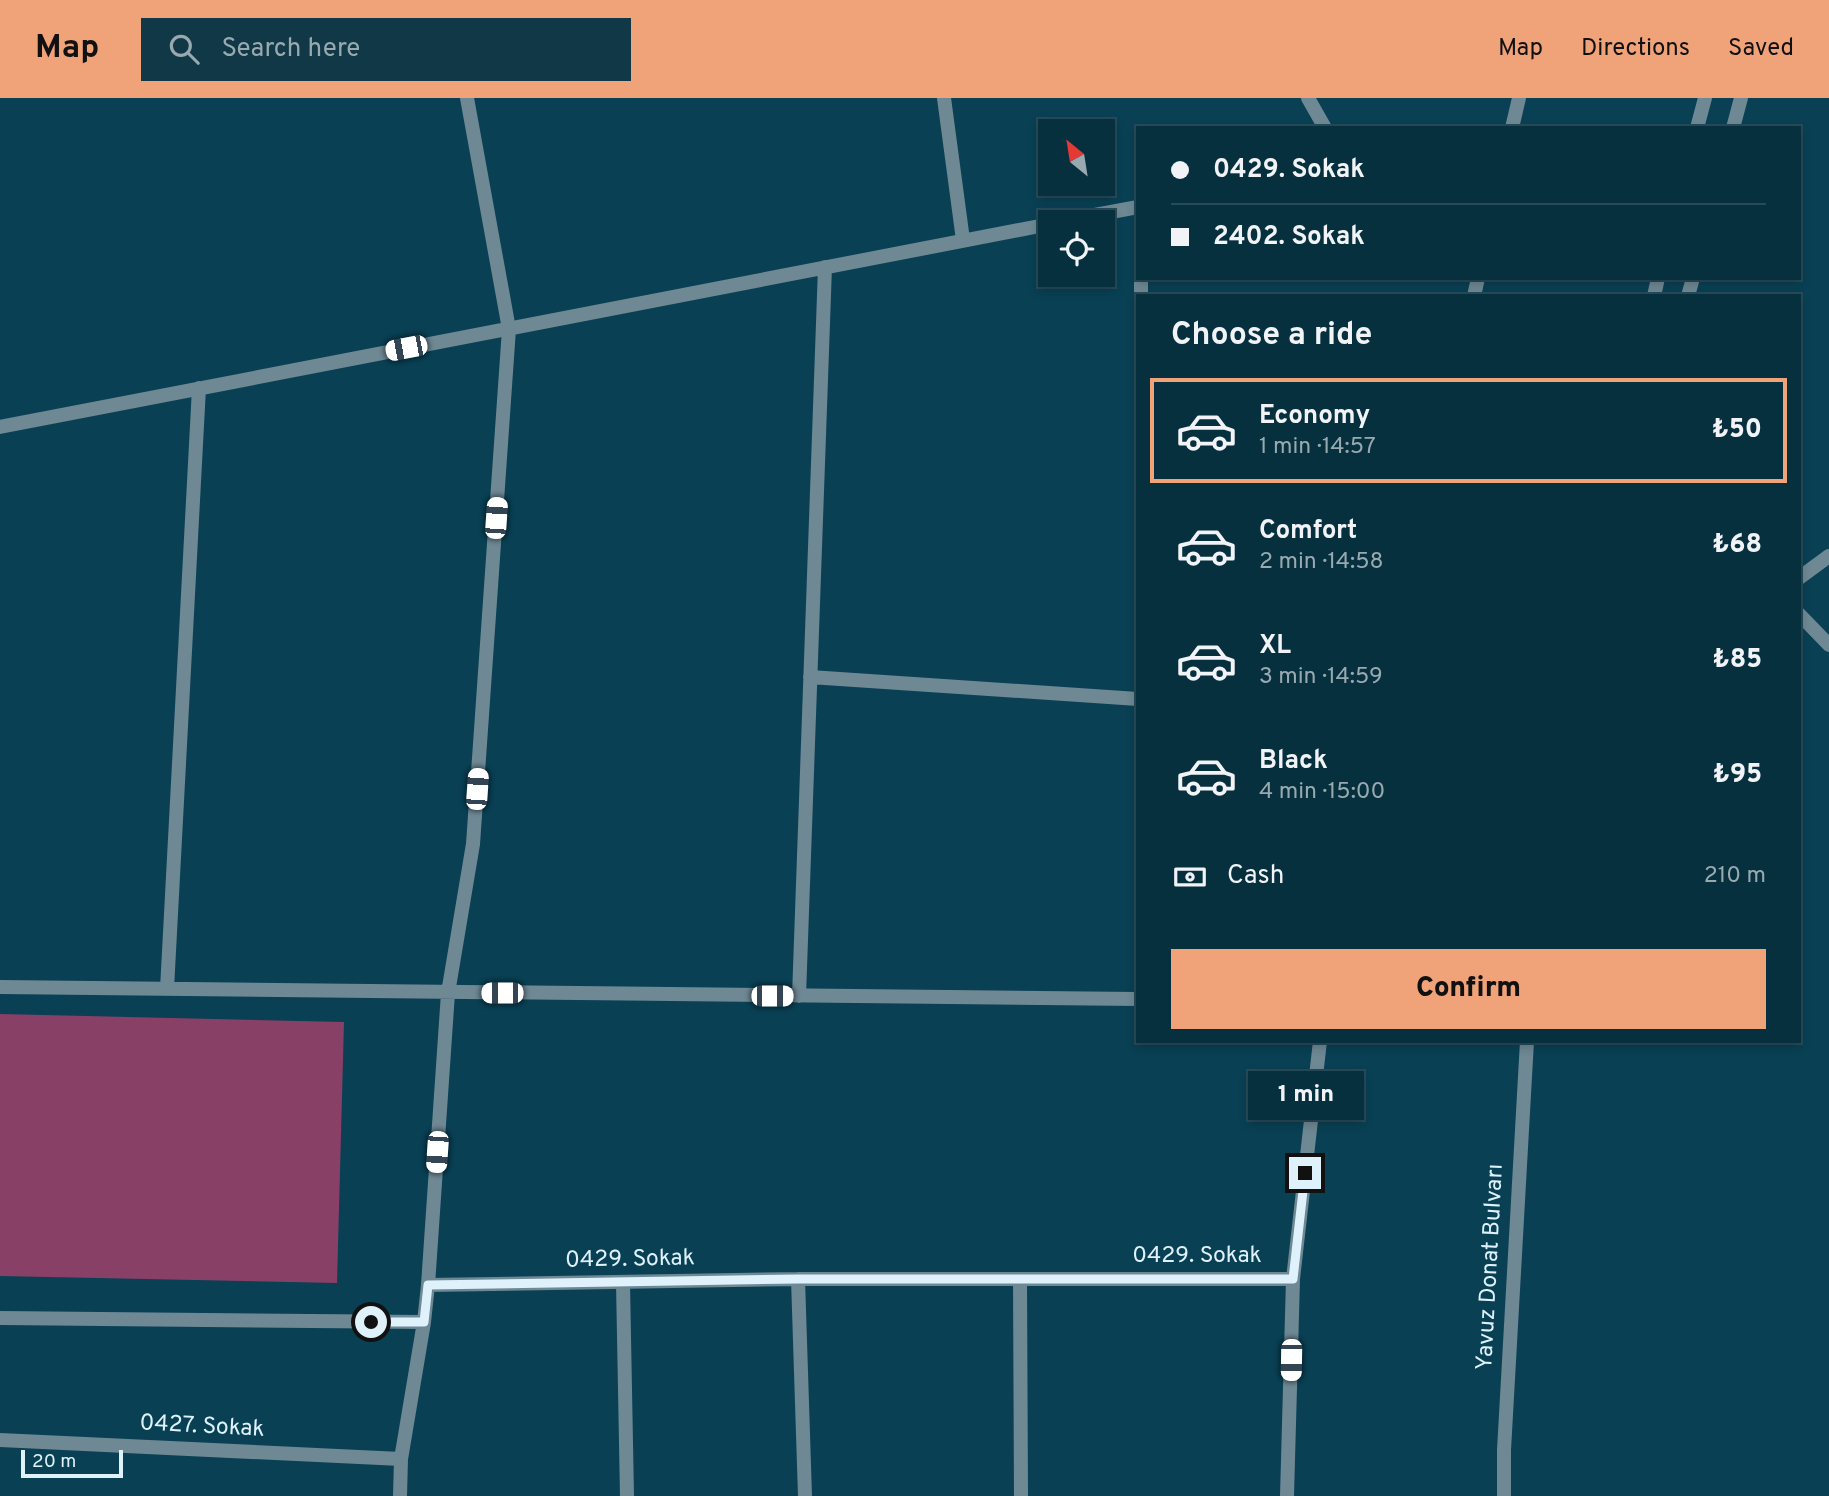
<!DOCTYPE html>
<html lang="en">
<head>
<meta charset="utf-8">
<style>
  :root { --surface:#07303f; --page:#103846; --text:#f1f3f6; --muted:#98a9b0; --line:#284b59; --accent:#f0a279 }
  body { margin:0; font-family:Overpass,sans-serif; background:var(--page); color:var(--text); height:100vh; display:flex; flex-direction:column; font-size:26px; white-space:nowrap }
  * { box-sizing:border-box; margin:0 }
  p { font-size:23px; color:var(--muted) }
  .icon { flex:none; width:38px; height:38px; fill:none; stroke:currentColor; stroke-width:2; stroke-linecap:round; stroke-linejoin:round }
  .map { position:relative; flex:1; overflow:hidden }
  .sheet { position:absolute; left:1136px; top:196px; width:665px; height:749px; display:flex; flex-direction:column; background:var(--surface); border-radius:0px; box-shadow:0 4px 10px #0003,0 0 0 2px var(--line) }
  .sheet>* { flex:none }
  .hud { position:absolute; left:1136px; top:28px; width:665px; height:154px; border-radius:0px; box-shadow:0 4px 10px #0003,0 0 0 2px var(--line); display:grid; align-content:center; height:154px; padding:0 35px; background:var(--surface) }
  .needle { width:46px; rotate:330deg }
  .fabs { position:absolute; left:1038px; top:21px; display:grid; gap:14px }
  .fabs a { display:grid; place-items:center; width:77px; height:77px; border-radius:0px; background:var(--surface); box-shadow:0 4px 10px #0003,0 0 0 2px var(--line); font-size:35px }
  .scale { position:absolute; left:21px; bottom:18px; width:102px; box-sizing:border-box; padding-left:7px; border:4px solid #dff2fb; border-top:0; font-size:19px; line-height:24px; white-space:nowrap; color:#dff2fb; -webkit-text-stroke:5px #094054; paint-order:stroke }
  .end { position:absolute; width:32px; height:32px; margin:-16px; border:9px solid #dff2fb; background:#111; box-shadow:0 0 0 4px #111 }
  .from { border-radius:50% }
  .bubble { position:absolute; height:49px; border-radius:0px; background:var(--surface); box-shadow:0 4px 10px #0003,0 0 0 2px var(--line); font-size:23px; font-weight:800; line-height:49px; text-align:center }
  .car { position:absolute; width:21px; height:42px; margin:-21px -10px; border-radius:9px; box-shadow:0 0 5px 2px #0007; background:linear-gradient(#fff 24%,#345 0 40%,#fff 0 76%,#345 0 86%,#fff 0) }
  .hud b { display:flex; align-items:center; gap:24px; height:66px; font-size:26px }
  .hud b+b { border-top:2px solid var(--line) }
  .hud i { width:18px; height:18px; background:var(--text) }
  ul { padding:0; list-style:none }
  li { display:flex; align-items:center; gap:21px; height:105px; margin:0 14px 10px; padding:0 21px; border:4px solid transparent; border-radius:0px }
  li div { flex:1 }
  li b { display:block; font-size:26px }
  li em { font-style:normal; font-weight:800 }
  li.selected { border-color:var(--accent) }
  li>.icon { width:63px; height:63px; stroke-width:1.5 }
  h2 { padding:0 35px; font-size:32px; line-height:84px }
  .pay { display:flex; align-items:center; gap:18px; height:77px; padding:0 35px; font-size:26px }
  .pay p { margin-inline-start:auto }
  .action { display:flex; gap:14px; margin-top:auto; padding:14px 35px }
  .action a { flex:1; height:80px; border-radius:0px; background:var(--accent); color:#111; font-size:28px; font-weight:800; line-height:80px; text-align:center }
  header { display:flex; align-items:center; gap:42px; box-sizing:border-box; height:98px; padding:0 35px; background:var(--accent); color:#111 }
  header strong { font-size:33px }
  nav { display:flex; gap:38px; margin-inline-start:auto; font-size:24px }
  .search { width:490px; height:63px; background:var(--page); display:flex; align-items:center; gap:18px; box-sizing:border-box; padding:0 24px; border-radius:0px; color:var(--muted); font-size:26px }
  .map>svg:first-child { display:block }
  .green { fill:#894067 }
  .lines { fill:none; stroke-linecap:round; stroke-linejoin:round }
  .minor { stroke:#6e8894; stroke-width:14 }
  .tertiary { stroke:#6e8894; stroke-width:14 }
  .route { stroke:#dff2fb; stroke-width:9 }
  .labels { text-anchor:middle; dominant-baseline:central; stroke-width:5; stroke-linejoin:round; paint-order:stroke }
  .street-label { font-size:23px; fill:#dff2fb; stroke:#094054 }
</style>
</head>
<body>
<header>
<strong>Map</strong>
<div class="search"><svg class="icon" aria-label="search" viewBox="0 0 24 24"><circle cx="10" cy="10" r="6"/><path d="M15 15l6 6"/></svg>Search here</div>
<nav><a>Map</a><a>Directions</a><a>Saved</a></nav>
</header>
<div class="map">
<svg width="1829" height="1398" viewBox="0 0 1829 1398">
  <rect width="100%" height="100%" fill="#094054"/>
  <path class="green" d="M 0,916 L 344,924 L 337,1185 L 0,1178 Z"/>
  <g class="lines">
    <path class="minor" d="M 944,0 L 963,142
      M 1308,0 L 1325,30
      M 1512,30 L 1519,0
      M 1057,124 L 1138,109
      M 1141,180 L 1141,198
      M 1474,198 L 1478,180
      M 0,329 L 1050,126
      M 1799,480 L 1829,458
      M 1799,516 L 1829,547
      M 810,579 L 1138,601
      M 0,889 L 1138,901
      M 167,891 L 199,290
      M 799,898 L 825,169
      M 798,1181 L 805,1398
      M 1020,1181 L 1021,1398
      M 623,1185 L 627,1398
      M 428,1187 L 448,895 L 473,746 L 509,231 L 467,0
      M 0,1220 L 424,1224 L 428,1187 L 798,1181 L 1293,1181
      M 0,1342 L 401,1361
      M 400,1398 L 401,1361 L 424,1224
      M 1287,1398 L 1293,1181 L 1320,943"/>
    <path class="tertiary" d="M 1697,30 L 1705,0
      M 1733,30 L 1741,0
      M 1654,198 L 1658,180
      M 1688,198 L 1693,180
      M 1504,1398 L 1504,1352 L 1527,943"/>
  </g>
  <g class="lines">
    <path class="route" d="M 371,1224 L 424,1224 L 428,1187 L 798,1181 L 1293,1181 L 1305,1075"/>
  </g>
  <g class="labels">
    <g class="street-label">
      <text x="1197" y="1158">0429. Sokak</text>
      <text transform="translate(630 1162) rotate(-1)">0429. Sokak</text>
      <text transform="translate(1491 1169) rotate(-87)">Yavuz Donat Bulvarı</text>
      <text transform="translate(202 1329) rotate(3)">0427. Sokak</text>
    </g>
  </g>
</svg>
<div class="fabs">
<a><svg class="needle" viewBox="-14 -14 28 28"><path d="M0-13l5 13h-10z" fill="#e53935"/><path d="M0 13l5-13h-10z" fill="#98a9b0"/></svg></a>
<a><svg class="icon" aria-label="locate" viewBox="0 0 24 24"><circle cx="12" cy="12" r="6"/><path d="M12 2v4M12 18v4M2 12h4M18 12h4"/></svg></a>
</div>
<div class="scale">20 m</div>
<i class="end from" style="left:371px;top:1224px"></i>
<i class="end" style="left:1305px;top:1075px"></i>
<div class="bubble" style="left:1248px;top:973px;width:116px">1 min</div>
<i class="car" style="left:406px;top:250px;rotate:259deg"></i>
<i class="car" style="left:496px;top:420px;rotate:4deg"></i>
<i class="car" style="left:477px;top:691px;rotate:4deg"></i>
<i class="car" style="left:502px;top:895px;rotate:270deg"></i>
<i class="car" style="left:772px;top:898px;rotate:90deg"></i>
<i class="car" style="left:437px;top:1054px;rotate:184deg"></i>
<i class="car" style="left:1291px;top:1262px;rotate:181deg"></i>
<div class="hud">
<b><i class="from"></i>0429. Sokak</b>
<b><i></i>2402. Sokak</b>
</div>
<section class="sheet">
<h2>Choose a ride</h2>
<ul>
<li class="selected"><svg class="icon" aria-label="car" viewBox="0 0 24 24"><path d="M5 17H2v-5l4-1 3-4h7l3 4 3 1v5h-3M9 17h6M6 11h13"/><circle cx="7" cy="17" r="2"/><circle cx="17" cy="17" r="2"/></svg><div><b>Economy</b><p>1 min · 14:57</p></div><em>₺50</em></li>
<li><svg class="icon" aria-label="car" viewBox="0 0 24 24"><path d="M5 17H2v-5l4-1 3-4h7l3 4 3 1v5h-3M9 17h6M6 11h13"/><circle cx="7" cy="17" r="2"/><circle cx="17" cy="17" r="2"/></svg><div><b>Comfort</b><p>2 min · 14:58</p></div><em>₺68</em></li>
<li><svg class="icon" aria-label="car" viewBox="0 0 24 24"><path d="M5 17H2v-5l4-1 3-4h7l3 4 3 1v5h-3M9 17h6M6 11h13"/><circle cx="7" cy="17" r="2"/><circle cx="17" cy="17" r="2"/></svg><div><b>XL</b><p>3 min · 14:59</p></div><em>₺85</em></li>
<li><svg class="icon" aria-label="car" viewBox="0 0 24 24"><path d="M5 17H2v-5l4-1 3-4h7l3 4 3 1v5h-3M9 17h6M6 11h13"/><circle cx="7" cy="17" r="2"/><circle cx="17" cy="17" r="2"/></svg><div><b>Black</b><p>4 min · 15:00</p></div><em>₺95</em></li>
</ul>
<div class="pay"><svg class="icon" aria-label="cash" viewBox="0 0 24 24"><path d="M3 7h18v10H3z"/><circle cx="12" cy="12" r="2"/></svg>Cash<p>210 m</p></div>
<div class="action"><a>Confirm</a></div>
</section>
</div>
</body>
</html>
